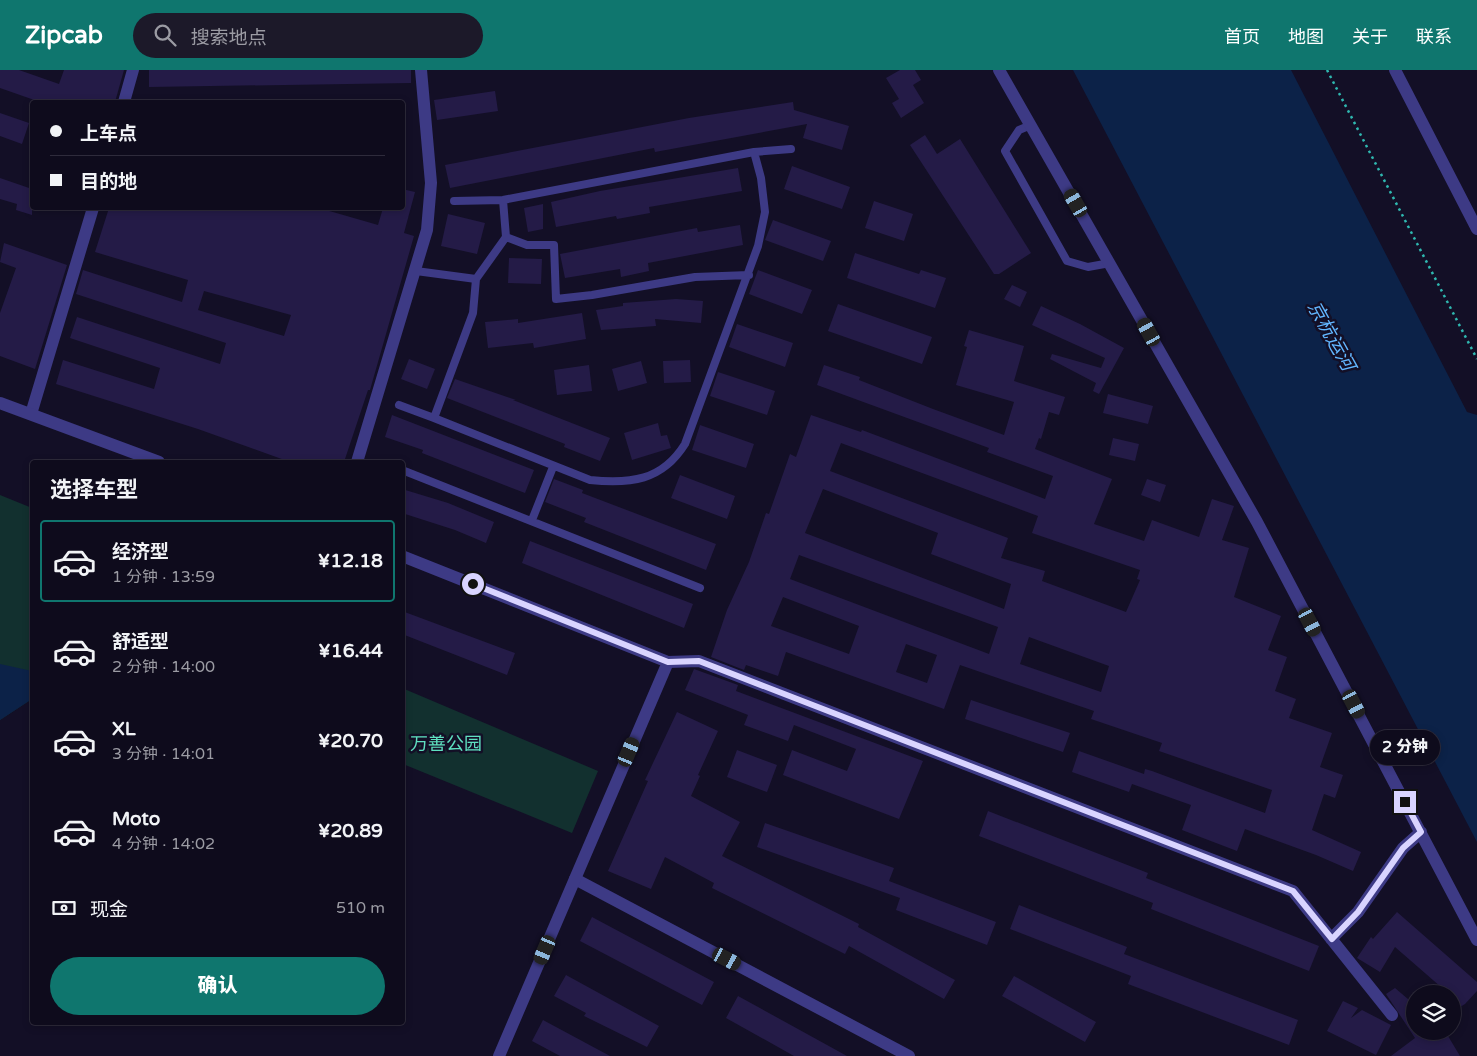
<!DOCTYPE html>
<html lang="zh">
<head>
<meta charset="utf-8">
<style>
  :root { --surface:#0e0b1c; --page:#1c1929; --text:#f1f3f6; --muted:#9b9ba3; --line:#2e2b3b; --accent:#0f766e }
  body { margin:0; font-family:"Varela Round","Noto Sans SC",sans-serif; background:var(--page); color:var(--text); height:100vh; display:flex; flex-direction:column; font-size:19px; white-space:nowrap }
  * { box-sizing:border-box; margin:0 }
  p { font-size:16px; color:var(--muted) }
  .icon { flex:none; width:28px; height:28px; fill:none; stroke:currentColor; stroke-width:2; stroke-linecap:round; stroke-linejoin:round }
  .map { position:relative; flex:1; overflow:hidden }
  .side { position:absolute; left:30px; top:390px; width:375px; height:565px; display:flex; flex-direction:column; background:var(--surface); border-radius:5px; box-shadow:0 2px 8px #0003,0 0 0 1px var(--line) }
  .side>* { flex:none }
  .banner { position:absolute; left:30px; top:30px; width:375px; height:110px; border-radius:5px; box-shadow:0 2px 8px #0003,0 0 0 1px var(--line); display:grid; align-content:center; height:110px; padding:0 20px; background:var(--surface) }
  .tools { position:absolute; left:1406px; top:915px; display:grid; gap:10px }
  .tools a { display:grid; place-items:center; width:55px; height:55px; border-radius:50%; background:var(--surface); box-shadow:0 2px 8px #0003,0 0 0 1px var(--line); font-size:25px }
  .end { position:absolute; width:22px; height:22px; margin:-11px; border:6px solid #d9d4ff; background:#111; box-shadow:0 0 0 2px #111 }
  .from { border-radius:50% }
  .bubble { position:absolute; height:35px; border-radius:18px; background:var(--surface); box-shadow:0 2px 8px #0003,0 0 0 1px var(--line); font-size:16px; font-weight:800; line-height:35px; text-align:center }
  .car { position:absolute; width:15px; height:30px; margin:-15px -8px; border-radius:6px; box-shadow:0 0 4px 1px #0007; background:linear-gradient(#222 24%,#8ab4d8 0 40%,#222 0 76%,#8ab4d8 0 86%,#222 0) }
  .banner b { display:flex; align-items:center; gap:18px; height:48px; font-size:19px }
  .banner b+b { border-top:1px solid var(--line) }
  .banner i { width:12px; height:12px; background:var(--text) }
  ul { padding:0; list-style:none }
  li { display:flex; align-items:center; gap:15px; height:82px; margin:0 10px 8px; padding:0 10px; border:2px solid transparent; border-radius:5px }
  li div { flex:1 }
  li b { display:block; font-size:19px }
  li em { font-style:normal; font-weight:800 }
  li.on { border-color:var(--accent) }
  li>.icon { width:45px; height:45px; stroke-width:1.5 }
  h2 { padding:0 20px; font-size:22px; line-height:60px }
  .pay { display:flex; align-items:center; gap:12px; height:55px; padding:0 20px; font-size:19px }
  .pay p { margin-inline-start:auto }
  .button { display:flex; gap:10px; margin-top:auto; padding:10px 20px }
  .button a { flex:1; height:58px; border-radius:30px; background:var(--accent); color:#fff; font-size:20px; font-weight:800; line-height:58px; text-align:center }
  header { display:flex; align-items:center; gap:30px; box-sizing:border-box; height:70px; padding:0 25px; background:var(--accent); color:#fff }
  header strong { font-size:24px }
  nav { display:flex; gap:28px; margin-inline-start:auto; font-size:18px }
  .search { width:350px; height:45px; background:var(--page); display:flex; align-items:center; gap:12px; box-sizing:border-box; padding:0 18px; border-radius:28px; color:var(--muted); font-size:19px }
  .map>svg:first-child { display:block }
  .green { fill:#12302f }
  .water { fill:#0c2248 }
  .building { fill:#241b47; fill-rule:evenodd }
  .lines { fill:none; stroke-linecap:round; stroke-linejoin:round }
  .path { stroke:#2fb8b0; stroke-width:2.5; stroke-dasharray:2.5 4; stroke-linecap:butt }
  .service { stroke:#3d3a85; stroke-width:8 }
  .minor { stroke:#3d3a85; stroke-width:12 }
  .tertiary { stroke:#3d3a85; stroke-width:12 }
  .route { stroke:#d9d4ff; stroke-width:6 }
  .labels { text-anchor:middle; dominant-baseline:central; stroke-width:5; stroke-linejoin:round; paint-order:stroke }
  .park-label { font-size:18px; fill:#5fe0c0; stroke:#130f26 }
  .water-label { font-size:19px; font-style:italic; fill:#62b6ff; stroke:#130f26 }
</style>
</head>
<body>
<header>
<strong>Zipcab</strong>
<div class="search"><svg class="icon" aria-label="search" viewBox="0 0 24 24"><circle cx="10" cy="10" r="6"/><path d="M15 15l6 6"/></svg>搜索地点</div>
<nav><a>首页</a><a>地图</a><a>关于</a><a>联系</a></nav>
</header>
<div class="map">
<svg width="1477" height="986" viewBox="0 0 1477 986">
  <rect width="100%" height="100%" fill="#130f26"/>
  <path class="green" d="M 0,425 L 32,438 L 32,629 L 0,650 Z
    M 402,618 L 598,701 L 572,763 L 403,694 Z"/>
  <path class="water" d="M 1073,0 L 1291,0 L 1467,342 L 1477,345 L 1477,772 Z
    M 0,594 L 32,601 L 32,629 L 0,650 Z"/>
  <path class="building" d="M 0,0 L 19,0 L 59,14 L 64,0 L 124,0 L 115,32 L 40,32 L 0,18 Z
    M 149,0 L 411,0 L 411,13 L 149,17 Z
    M 900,0 L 915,0 L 921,10 L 913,15 L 924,33 L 901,48 L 892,33 L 899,29 L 886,8 Z
    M 495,21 L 498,41 L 437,50 L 434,30 Z
    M 793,32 L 794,40 L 849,56 L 842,80 L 803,68 L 807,54 L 655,82 L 654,78 L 450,118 L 445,95 L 689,48 Z
    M 0,43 L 29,53 L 22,74 L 0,66 Z
    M 925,65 L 937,84 L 960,69 L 1031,183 L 999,204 L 994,204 L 910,75 Z
    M 792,96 L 850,117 L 842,139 L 784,119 Z
    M 738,98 L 742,121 L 649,137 L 650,143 L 617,149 L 616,146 L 556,157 L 551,132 L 600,121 Z
    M 0,108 L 32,119 L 32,145 L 16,140 L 17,134 L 0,129 Z
    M 402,119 L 415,122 L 404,163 L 414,166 L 370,320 L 368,320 L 344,392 L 290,392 L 198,359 L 56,314 L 63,290 L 154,319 L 160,298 L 70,268 L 77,247 L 220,294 L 226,273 L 76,224 L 83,200 L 182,232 L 188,210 L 95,182 L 109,138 L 319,138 L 378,155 L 383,138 L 402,138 ZM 204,221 L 291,245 L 284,266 L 198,240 Z
    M 874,131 L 913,144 L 904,171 L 865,158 Z
    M 543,134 L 543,159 L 528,162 L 524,138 Z
    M 448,144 L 485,153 L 477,184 L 441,176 Z
    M 773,150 L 831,171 L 823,191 L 765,170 Z
    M 740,155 L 743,175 L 648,193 L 649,201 L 621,207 L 620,199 L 565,208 L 560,184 L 697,158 L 698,162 Z
    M 4,173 L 67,195 L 35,299 L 0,286 L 0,243 L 16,198 L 0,192 Z
    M 855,183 L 919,204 L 921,200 L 946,208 L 935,238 L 847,208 Z
    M 509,188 L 542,189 L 541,214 L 508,213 Z
    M 758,200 L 812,220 L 802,244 L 749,224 Z
    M 1012,215 L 1027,222 L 1020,237 L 1004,229 Z
    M 676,229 L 703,231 L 701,253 L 655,249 L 656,256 L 601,260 L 596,240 L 623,236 L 623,233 Z
    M 838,234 L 932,267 L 922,294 L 828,261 Z
    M 1041,236 L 1080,254 L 1124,278 L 1099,324 L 1093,321 L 1096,313 L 1050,289 L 1052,284 L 1101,298 L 1105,288 L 1032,255 Z
    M 582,243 L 586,269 L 534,278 L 533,273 L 488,278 L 485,252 L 518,249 L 518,253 Z
    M 737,254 L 793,273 L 785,297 L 729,277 Z
    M 969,260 L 1024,276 L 1014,311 L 1065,327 L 1059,345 L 1049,342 L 1041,369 L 1039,368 L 1035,379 L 1112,409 L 1094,454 L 1144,471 L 1152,450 L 1199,467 L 1212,429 L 1234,436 L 1222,470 L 1249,478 L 1234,527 L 1281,546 L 1268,580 L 1287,587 L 1275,621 L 1296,629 L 1289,648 L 1332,663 L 1320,697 L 1343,705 L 1335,728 L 1324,724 L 1312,760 L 1361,782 L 1353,801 L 1316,785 L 1245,759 L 1237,781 L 1182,760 L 1191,735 L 1132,714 L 1129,722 L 1072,702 L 1079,681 L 1144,704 L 1145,699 L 1152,701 L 1265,743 L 1272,720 L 1159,681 L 1162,673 L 1091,649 L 1094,641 L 960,595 L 944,639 L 786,582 L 778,606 L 746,595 L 744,600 L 711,587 L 727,540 L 749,492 L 766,443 L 769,444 L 790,384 L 796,387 L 811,345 L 861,362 L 862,360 L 1045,429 L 1053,406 L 987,382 L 989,378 L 817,315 L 824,295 L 860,307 L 859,310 L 933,339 L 1004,365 L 1014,332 L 956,315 L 967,277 L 964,276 ZM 841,373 L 1038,446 L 1032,463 L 1140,500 L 1137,509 L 1140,510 L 1126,542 L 1042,511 L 1045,501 L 1001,488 L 1008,468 L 830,401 ZM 823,419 L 938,463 L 931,484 L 1011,514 L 1004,539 L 805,463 ZM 799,485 L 998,557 L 989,584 L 790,509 ZM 783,527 L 859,556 L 849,584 L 771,556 ZM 1029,567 L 1109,596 L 1101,622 L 1020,594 ZM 906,574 L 937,585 L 927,613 L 896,602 Z
    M 409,289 L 435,299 L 427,319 L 401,309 Z
    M 690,290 L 691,312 L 664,313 L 663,291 Z
    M 641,291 L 647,313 L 618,321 L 612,299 Z
    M 589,295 L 592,321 L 557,325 L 554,300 Z
    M 718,302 L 775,321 L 767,345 L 710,326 Z
    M 455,309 L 516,330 L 513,330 L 610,368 L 600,391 L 564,377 L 565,374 L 447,328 Z
    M 1108,324 L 1153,336 L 1148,354 L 1103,343 Z
    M 392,345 L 534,400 L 525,423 L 422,383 L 423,380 L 385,367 Z
    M 658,353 L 661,366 L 667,365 L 671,378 L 632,390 L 624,363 Z
    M 700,355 L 754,374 L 746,398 L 692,380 Z
    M 1113,368 L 1139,374 L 1135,391 L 1109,385 Z
    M 680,405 L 735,426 L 727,449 L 671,428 Z
    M 554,409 L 583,420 L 582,423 L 716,474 L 706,500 L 584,452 L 586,448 L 545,432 Z
    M 1147,409 L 1166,415 L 1160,432 L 1141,425 Z
    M 402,419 L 448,433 L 494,452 L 486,473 L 455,460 L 402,443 Z
    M 530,471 L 693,534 L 684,558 L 522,493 Z
    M 402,541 L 515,583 L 507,605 L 402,564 Z
    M 694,599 L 738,615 L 736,621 L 923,691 L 899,749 L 783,705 L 792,680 L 847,701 L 856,679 L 794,655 L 788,671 L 744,655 L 748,645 L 685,620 Z
    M 971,630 L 1070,663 L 1063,682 L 965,649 Z
    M 677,642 L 718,661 L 698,705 L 700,706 L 691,726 L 740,752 L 722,786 L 859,854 L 858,857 L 955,910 L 944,929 L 849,876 L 845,884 L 712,818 L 714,813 L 665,787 L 651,819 L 608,801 L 648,711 L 645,710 Z
    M 737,680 L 777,695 L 767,722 L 727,707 Z
    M 988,741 L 1148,803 L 1146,808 L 1319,876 L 1309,901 L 1151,839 L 1153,833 L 979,766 Z
    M 765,753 L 894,798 L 889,811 L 996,852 L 987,875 L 896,840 L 900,828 L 757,777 Z
    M 1019,835 L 1127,877 L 1124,884 L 1298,950 L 1289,975 L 1128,914 L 1131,906 L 1010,859 Z
    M 1397,842 L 1477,912 L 1477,921 L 1465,934 L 1452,942 L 1452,924 L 1449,924 L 1395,877 L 1380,902 L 1357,888 L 1371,867 L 1373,869 Z
    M 592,847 L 714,912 L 702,935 L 580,871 Z
    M 566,905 L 659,956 L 647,977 L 584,946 L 586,943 L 554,926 Z
    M 1014,906 L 1096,952 L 1085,972 L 1002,926 Z
    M 1395,918 L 1415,935 L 1415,961 L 1445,961 L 1460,986 L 1391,986 L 1415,968 L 1386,924 Z
    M 738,926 L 847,986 L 794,986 L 726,948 Z
    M 1343,931 L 1358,938 L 1351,948 L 1362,940 L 1391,955 L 1376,985 L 1327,961 Z
    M 543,950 L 610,986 L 560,986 L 532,971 Z"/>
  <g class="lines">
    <path class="path" d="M 1327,0 L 1477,289"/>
    <path class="service" d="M 1031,55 L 1019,60 L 1005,81 L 1067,191 L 1088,197 L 1110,193
      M 503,130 L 506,167 L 527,175 L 554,175 L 556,229 L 592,225 L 695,207 L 749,205
      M 454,131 L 503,130 L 754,82 L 791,79
      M 416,201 L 476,209
      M 399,335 L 434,348 L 473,243 L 476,209 L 506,167
      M 434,348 L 590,410 C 630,414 662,411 685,374 L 758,176 L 765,142 L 761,108 L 754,82
      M 402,400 L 700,518
      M 532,450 L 553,397"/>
    <path class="minor" d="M 999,0 L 1257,452 L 1477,870
      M 1395,0 L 1477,159
      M 124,32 L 133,0
      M 31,344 L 93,138
      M 357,392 L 427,160 L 431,113 L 421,0
      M 668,592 L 699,591 L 1293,821 L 1392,945
      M 575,809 L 909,986
      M 1331,869 L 1358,842 L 1403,778 L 1421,762"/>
    <path class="tertiary" d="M 0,333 L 159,392
      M 402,486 L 668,592 L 499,986"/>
  </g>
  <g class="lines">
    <path class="route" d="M 473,514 L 668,592 L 699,591 L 1293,821 L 1332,869 L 1358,842 L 1403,778 L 1421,762 L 1405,732"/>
  </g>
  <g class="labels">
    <g class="park-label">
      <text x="446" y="674">万善公园</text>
    </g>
    <g class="water-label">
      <text transform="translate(1331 266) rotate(61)">京杭运河</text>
    </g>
  </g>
</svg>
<div class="tools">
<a><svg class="icon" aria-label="layers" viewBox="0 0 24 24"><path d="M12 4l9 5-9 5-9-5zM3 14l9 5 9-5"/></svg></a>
</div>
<i class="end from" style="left:473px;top:514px"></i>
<i class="end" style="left:1405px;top:732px"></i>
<div class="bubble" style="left:1370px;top:660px;width:70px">2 分钟</div>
<i class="car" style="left:1076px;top:133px;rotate:330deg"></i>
<i class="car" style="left:1149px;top:262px;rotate:331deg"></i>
<i class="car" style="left:1310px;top:552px;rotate:152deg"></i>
<i class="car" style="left:1354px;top:634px;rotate:152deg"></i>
<i class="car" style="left:629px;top:682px;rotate:23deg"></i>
<i class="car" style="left:545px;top:880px;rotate:203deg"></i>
<i class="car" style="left:727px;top:889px;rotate:118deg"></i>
<div class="banner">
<b><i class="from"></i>上车点</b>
<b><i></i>目的地</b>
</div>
<section class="side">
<h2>选择车型</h2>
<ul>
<li class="on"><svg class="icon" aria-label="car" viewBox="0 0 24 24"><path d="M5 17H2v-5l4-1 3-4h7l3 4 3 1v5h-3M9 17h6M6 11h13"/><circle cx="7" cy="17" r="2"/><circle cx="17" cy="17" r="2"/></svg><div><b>经济型</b><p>1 分钟 · 13:59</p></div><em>¥12.18</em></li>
<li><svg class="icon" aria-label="car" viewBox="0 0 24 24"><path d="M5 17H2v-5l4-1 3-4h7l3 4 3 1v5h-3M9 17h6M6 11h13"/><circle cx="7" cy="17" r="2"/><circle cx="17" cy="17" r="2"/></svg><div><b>舒适型</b><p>2 分钟 · 14:00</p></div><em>¥16.44</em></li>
<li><svg class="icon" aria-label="car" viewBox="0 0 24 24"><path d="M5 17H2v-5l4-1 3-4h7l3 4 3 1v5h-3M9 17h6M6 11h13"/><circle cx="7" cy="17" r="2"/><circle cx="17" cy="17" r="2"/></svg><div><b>XL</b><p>3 分钟 · 14:01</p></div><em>¥20.70</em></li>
<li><svg class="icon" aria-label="car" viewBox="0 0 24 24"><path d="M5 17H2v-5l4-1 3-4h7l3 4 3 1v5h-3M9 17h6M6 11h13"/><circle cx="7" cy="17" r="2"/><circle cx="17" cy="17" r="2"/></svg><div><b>Moto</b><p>4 分钟 · 14:02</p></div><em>¥20.89</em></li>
</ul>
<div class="pay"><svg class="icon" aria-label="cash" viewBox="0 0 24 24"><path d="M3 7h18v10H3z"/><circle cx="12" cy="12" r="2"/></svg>现金<p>510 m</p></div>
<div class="button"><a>确认</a></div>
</section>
</div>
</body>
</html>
